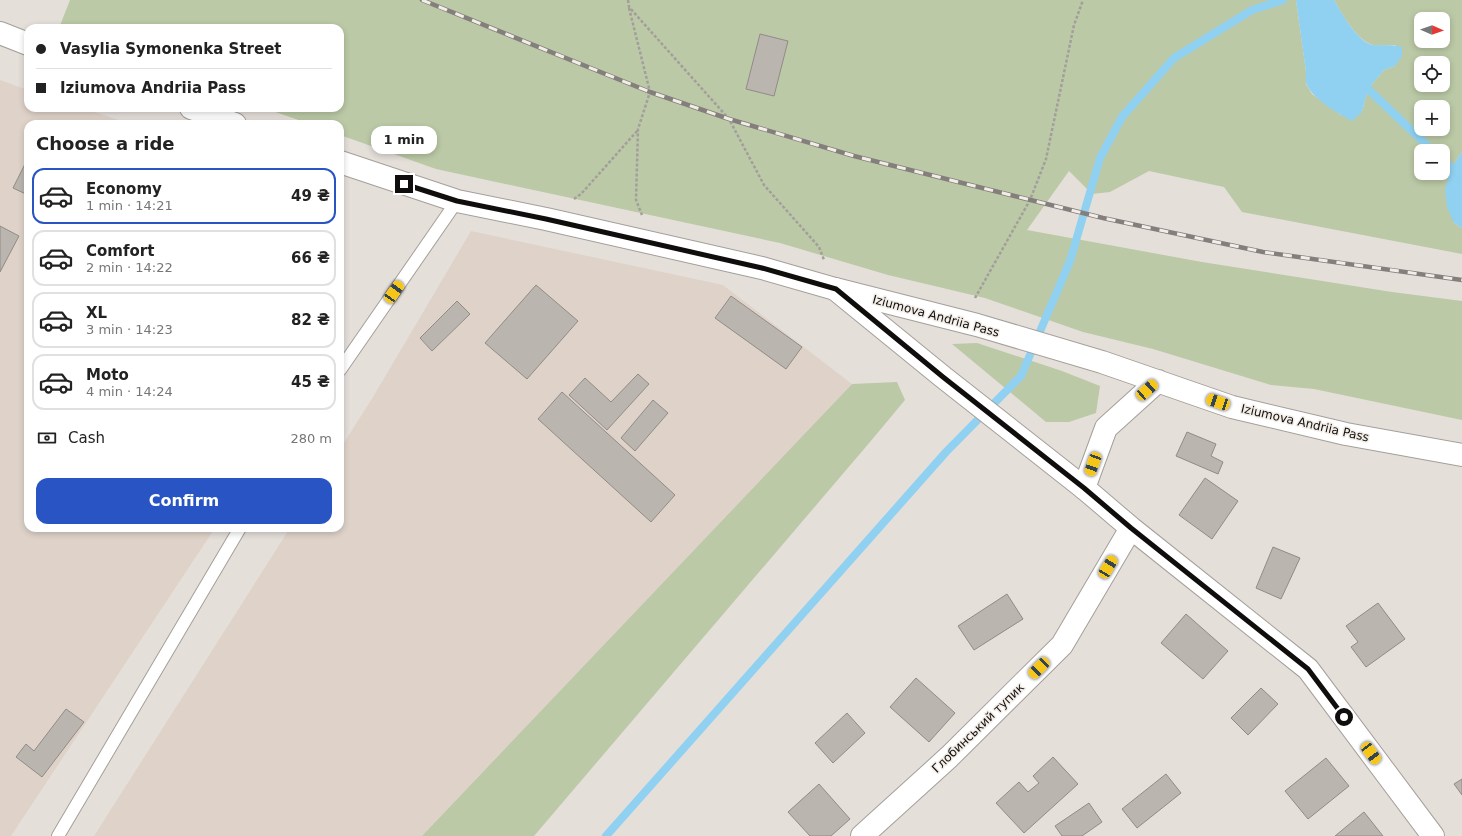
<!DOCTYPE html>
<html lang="en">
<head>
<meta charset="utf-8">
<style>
  :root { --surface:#fff; --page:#f2f2f2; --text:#222; --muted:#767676; --line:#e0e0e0; --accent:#2954c3 }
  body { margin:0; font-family:"DejaVu Sans",sans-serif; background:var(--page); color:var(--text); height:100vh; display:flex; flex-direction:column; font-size:15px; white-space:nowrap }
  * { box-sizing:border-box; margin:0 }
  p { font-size:13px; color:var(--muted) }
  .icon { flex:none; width:22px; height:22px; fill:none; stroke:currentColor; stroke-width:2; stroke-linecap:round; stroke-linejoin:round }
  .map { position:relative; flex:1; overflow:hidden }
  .side { position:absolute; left:24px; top:120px; width:320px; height:412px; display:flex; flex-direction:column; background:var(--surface); border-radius:12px; box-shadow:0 2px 6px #0003 }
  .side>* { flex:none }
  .hud { position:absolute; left:24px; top:24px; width:320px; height:88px; border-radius:12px; box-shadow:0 2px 6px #0003; display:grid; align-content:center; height:88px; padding:0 12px; background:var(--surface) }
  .needle { width:26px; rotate:92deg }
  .buttons { position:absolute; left:1414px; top:12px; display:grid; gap:8px }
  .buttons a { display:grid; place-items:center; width:36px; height:36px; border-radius:8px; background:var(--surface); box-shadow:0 2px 6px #0003; font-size:20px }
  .end { position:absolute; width:18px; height:18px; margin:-9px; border:5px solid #100e0d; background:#fff; box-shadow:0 0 0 2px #fff }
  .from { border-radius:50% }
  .bubble { position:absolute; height:28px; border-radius:12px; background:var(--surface); box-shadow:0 2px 6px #0003; font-size:13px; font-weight:700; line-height:28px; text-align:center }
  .car { position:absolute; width:12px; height:24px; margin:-12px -6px; border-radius:5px; box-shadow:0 0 3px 1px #0007; background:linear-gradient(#f5c518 24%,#345 0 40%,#f5c518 0 76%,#345 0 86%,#f5c518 0) }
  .hud b { display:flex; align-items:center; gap:14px; height:38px; font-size:15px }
  .hud b+b { border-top:1px solid var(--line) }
  .hud i { width:10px; height:10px; background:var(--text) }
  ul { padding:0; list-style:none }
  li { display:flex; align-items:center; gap:12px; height:56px; margin:0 8px 6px; padding:0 4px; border:2px solid var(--line); border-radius:12px }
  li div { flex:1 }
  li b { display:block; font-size:15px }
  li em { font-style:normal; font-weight:700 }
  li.selected { border-color:var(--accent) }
  li>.icon { width:36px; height:36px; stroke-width:1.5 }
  h2 { padding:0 12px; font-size:18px; line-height:48px }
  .pay { display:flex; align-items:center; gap:10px; height:44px; padding:0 12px; font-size:15px }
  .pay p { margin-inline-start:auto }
  .primary-button { display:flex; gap:8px; margin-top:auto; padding:8px 12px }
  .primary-button a { flex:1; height:46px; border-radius:12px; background:var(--accent); color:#fff; font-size:16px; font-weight:700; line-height:46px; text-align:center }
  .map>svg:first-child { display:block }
  .built { fill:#dfd3c9 }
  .green { fill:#bbc9a6; fill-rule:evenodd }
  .water { fill:#90d1f1 }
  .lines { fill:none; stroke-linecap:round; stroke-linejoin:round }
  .stream { stroke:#90d1f1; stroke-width:8 }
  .building { fill:#bbb5b0; stroke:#918b87 }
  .service-casing { stroke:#a59f9a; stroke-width:14 }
  .minor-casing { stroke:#a59f9a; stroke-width:24 }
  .tertiary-casing { stroke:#a59f9a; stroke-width:24 }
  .path { stroke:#a39e9b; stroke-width:2.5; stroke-dasharray:3 2; stroke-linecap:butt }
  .service { stroke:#fff; stroke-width:12 }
  .minor { stroke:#fff; stroke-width:22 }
  .tertiary { stroke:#fff; stroke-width:22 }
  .rail-casing { stroke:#847f7c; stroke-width:4.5 }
  .rail { stroke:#f3ede7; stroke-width:3; stroke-dasharray:9; stroke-linecap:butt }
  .route { stroke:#100e0d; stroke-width:5 }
  .labels { text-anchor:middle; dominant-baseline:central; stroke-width:3; stroke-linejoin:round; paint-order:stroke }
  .street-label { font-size:12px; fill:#100e0d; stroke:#f3ede7 }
</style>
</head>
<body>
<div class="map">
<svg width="1462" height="836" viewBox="0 0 1462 836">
  <rect width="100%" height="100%" fill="#e5dfda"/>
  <path class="built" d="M 0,80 L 28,90 L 28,108 L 82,108 L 131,124 L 28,124 L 28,528 L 215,528 L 11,836 L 0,836 Z
    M 471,231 L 723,285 L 852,384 L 422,836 L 94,836 L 290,528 L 340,528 L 340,449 L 373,397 Z"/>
  <path class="green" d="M 70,0 L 1296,0 L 1306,72 L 1306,84 L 1312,94 L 1341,115 L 1362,112 L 1368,89 L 1384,70 L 1395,66 L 1396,45 C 1389,45 1377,47 1370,44 C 1355,37 1342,14 1334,0 L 1462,0 L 1462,152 L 1451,168 L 1454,223 L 1462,228 L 1462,254 L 1242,212 L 1224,187 L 1149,171 L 1110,192 L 1092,194 L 1069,171 L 1027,230 L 1202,262 L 1392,292 L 1462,301 L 1462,420 L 1314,389 L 1271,385 L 1153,349 L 1083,332 L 985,298 L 888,275 L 780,243 L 436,169 L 340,135 L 340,124 L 310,124 L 264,108 L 340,108 L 340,28 L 59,28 ZM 1421,19 L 1443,19 L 1443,41 L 1421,41 ZM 1421,63 L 1443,63 L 1443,85 L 1421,85 ZM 1421,107 L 1443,107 L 1443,129 L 1421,129 ZM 1421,151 L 1443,151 L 1443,173 L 1421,173 Z
    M 977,343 L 1062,371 L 1100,386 L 1096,413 L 1069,422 L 1046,422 L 952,344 Z
    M 897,382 L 905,400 L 870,442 L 534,836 L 422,836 L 852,384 Z"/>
  <path class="water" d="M 1296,0 L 1334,0 C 1341,12 1358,43 1373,45 C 1383,46 1392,44 1402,47 L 1402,56 L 1395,66 L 1384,70 L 1368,89 L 1362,112 L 1352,121 C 1339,114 1313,99 1307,85 C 1305,82 1306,76 1306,72 Z
    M 1462,152 L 1462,228 L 1454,223 L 1447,207 L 1445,189 L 1451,168 Z"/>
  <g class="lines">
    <path class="stream" d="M 1362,81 L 1368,89 L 1433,151
      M 1443,161 L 1462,176
      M 606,836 L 946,452 L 1021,376 L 1070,261 L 1100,158 L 1122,117 L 1174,58 L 1252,10 L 1283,0"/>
  </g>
  <path class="building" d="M 760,34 L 788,41 L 774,96 L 746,89 Z
    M 28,158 L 28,195 L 13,188 Z
    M 0,226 L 19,236 L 0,272 Z
    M 536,285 L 578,321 L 527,379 L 485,343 Z
    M 731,296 L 802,347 L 786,369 L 715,318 Z
    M 457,301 L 470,314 L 432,351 L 420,338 Z
    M 638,374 L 649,384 L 607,430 L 569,395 L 585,378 L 611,402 Z
    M 562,392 L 675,495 L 651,522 L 538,419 Z
    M 653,400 L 668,413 L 635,451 L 621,438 Z
    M 1187,432 L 1216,444 L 1211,456 L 1223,462 L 1218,474 L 1176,456 Z
    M 1205,478 L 1238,501 L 1212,539 L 1179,515 Z
    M 1273,547 L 1300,558 L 1281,599 L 1256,588 Z
    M 1007,594 L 1023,619 L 974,650 L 958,626 Z
    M 1378,603 L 1405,639 L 1366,667 L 1351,647 L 1358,642 L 1346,626 Z
    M 1186,614 L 1228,651 L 1203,679 L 1161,643 Z
    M 916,678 L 955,713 L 929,742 L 890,707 Z
    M 1261,688 L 1278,704 L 1248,735 L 1231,718 Z
    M 66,709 L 84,722 L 42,777 L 16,757 L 26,744 L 34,751 Z
    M 847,713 L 865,733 L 833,763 L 815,743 Z
    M 1053,757 L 1078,784 L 1024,833 L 996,803 L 1019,782 L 1028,792 L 1039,783 L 1033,776 Z
    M 1326,758 L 1349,786 L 1308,819 L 1285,791 Z
    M 1166,774 L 1181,793 L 1137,828 L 1122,809 Z
    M 1462,779 L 1462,795 L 1454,784 Z
    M 819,784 L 850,819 L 831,836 L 810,836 L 788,812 Z
    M 1089,803 L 1102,822 L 1082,836 L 1062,836 L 1055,826 Z
    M 1364,812 L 1383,836 L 1335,836 Z"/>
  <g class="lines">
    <defs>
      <path id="service" d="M 340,370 L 457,201
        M 58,836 L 240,528"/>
      <path id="minor" d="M 835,289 L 943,377 L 1084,488 L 1131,528 L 1308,669 L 1433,836
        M 862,836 L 949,757 L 1062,645 L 1131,528"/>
      <path id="tertiary" d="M 0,33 L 28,44
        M 191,108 L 235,124
        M 340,162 L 457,201 L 546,219 L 762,268 L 835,289 L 977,325 L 1102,362 L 1232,407 L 1346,434 L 1462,455
        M 1084,488 L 1106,428 L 1158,381"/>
    </defs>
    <use href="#service" class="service-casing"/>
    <use href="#minor" class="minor-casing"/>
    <use href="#tertiary" class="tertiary-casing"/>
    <path class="path" d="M 628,0 L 629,7 L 729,119 L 764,185 L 819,247 L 824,260
      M 629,8 L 650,92 L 638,129 L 636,200 L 642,215
      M 574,199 L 581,194 L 638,130
      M 975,298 L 1030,200 L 1046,159 L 1074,25 L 1083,0"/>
    <use href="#service" class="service"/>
    <use href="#minor" class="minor"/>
    <use href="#tertiary" class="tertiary"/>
    <defs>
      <path id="rail" d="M 422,0 L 650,92 L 729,119 L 854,156 L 1103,218 L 1263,252 L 1462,280"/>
    </defs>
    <use href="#rail" class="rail-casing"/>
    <use href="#rail" class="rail"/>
  </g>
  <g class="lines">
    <path class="route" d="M 404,184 L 457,201 L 546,219 L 762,268 L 836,289 L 943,377 L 1084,488 L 1131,528 L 1308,669 L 1344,717"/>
  </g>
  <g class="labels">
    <g class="street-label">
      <text transform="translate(936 316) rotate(15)">Iziumova Andriia Pass</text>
      <text transform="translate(1305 423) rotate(13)">Iziumova Andriia Pass</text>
      <text transform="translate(978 728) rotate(-44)">Глобинський тупик</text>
    </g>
  </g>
</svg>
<div class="buttons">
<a><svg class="needle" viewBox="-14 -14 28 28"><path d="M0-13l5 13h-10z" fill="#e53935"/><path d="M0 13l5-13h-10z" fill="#767676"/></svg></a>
<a><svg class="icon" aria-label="locate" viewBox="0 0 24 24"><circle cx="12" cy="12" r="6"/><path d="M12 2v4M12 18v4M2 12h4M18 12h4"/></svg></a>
<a>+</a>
<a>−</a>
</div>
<i class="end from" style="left:1344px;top:717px"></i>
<i class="end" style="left:404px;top:184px"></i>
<div class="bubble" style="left:371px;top:126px;width:66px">1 min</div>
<i class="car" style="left:394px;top:292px;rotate:35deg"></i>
<i class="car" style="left:1147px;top:390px;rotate:48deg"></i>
<i class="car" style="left:1218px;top:402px;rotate:289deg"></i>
<i class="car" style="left:1093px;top:464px;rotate:200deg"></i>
<i class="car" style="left:1108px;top:567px;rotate:31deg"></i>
<i class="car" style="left:1039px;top:668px;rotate:225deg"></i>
<i class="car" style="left:1371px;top:753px;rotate:143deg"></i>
<div class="hud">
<b><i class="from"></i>Vasylia Symonenka Street</b>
<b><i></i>Iziumova Andriia Pass</b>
</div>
<section class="side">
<h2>Choose a ride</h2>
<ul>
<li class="selected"><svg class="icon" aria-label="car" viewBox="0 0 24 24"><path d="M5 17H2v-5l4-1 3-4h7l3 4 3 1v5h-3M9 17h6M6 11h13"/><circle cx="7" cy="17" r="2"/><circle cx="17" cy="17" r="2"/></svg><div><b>Economy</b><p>1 min · 14:21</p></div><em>49 ₴</em></li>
<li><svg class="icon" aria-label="car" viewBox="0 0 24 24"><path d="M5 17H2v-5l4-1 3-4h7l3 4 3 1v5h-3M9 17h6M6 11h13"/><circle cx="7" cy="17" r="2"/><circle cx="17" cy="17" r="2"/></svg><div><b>Comfort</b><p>2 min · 14:22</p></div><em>66 ₴</em></li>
<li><svg class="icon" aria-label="car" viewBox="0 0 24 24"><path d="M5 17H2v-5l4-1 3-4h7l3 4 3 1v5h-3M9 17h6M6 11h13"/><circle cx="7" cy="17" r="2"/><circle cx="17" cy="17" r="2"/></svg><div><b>XL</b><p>3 min · 14:23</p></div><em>82 ₴</em></li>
<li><svg class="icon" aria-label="car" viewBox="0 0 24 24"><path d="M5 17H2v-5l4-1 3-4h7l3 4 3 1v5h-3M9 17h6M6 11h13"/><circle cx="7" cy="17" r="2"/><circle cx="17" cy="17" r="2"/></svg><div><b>Moto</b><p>4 min · 14:24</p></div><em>45 ₴</em></li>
</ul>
<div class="pay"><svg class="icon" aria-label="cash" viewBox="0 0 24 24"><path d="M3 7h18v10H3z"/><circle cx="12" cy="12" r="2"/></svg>Cash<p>280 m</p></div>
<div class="primary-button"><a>Confirm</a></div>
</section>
</div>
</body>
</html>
